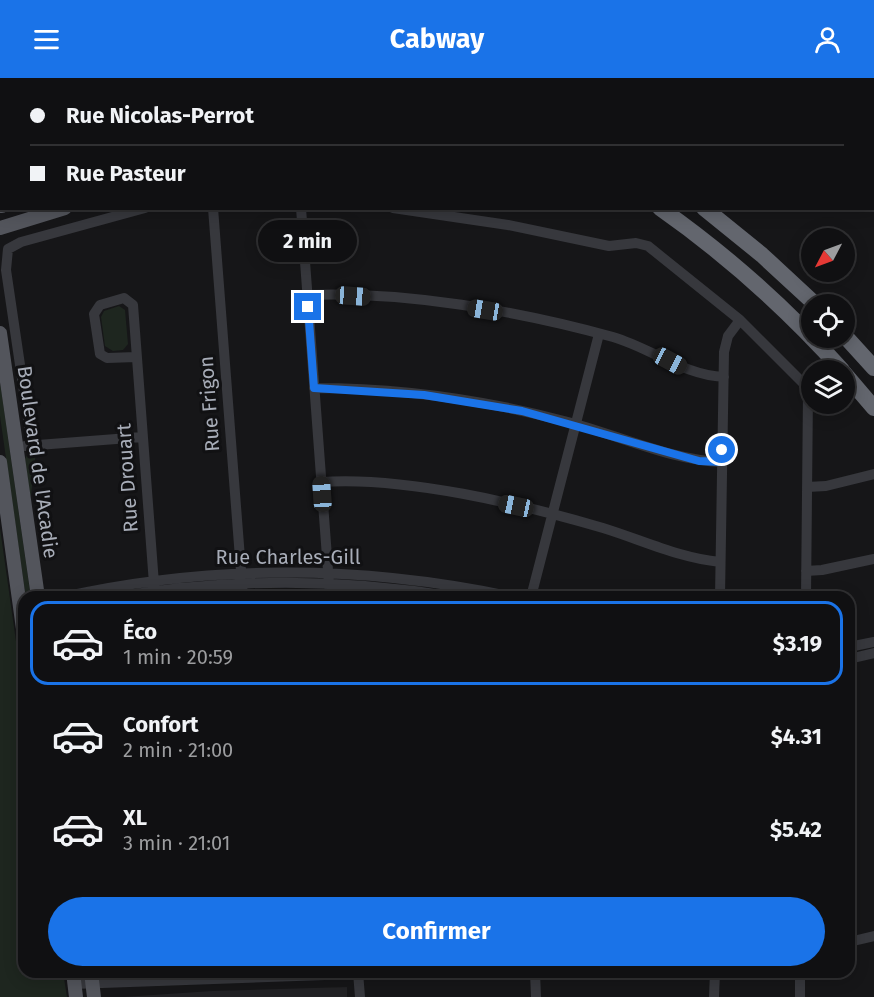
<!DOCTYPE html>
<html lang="fr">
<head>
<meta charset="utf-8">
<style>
  :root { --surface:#101012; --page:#1e1e20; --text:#f1f3f6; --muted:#9c9d9f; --line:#303032; --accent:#1a73e8 }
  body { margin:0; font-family:"Fira Sans",sans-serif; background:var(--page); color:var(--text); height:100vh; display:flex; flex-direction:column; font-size:22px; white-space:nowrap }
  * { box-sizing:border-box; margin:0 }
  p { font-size:20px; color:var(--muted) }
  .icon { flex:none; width:33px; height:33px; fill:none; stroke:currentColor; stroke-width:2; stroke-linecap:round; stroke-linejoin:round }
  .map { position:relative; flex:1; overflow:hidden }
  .drawer { position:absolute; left:18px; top:513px; width:837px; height:387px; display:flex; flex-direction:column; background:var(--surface); border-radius:18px; box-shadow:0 3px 15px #0003,0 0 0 2px var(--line) }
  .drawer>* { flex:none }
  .hud { position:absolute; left:0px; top:0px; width:874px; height:132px; box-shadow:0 3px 15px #0003,0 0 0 2px var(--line); display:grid; align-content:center; height:132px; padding:0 30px; background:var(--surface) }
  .needle { width:39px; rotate:229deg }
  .tools { position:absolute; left:801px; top:150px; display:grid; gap:12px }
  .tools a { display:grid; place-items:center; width:54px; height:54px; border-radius:50%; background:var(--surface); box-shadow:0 3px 15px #0003,0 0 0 2px var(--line); font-size:30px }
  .end { position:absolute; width:27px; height:27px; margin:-14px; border:8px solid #1a73e8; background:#fff; box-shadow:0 0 0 3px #fff }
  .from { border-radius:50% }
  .bubble { position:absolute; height:42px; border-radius:21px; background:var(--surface); box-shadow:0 3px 15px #0003,0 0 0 2px var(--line); font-size:20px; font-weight:700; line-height:42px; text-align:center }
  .car { position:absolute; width:18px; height:36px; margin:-18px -9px; border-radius:8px; box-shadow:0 0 4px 2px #0007; background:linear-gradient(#222 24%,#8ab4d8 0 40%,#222 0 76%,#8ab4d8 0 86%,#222 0) }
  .hud b { display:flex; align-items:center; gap:21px; height:57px; font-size:22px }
  .hud b+b { border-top:2px solid var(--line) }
  .hud i { width:15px; height:15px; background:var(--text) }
  ul { padding:10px 0 0; list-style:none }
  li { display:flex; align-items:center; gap:18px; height:84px; margin:0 12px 9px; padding:0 18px; border:3px solid transparent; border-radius:18px }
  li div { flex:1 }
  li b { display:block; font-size:22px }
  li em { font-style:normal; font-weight:700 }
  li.on { border-color:var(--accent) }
  li>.icon { width:54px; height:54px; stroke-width:1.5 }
  .primary-button { display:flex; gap:12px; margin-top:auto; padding:12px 30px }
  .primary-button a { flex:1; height:69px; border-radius:36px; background:var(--accent); color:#fff; font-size:24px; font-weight:700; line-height:69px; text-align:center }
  header { display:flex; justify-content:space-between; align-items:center; height:78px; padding:0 30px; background:var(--accent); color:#fff; font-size:27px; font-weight:700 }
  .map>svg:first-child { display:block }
  .built { fill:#222225 }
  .green { fill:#1e261f }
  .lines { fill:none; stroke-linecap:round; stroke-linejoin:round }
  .minor { stroke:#37383d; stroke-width:10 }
  .major { stroke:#53555c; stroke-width:14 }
  .highway { stroke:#63666e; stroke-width:16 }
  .route { stroke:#1a73e8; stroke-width:8 }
  .labels { text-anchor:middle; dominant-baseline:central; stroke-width:6; stroke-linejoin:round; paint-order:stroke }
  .street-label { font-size:20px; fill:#a8adb8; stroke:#111113 }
</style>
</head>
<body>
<header><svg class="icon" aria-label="menu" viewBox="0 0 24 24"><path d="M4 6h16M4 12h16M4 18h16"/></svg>Cabway<svg class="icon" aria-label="person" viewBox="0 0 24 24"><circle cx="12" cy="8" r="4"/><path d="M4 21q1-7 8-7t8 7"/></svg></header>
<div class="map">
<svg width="874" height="919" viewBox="0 0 874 919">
  <rect width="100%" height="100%" fill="#161618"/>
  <path class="built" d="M 347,909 L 347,919 L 123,919 L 212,913 Z"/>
  <path class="green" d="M 119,228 L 125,232 L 128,266 L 123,272 L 113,273 L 105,268 L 101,239 L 104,233 Z
    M 0,304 L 30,513 L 25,514 L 0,338 Z
    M 36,374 L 31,417 L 30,418 L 25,381 L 28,375 Z
    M 0,450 L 24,620 L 24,894 L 63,894 L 67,919 L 0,919 Z"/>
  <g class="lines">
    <path class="minor" d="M 213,130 L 243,519
      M 301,130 L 330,519
      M 393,130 L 508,147 L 609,168 L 636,165 L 648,168 L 740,242 L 803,305 L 808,315 L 806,519
      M 307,217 C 406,213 518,233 613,259 C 651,270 683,297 724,299
      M 136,279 L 107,280 L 100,276 L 94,236 L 100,227 L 124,220 L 133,227 L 155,519
      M 314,310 C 398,310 486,322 568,344 C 618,357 670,382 722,384
      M 25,368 L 142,359
      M 32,368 L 6,192 L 8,171 L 21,164 L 145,130
      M 321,404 C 404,398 522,426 603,450 C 642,462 679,480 720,484
      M 807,409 L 826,408 L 874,396
      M 806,493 L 822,492 L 874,481
      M 63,519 C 212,486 363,487 513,519
      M 117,519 C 229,500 343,500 455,519
      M 531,519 L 599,256
      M 720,519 L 724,274 L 728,258 L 740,242
      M 849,569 L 874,564
      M 849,581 L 874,575
      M 849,864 L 874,858
      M 358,894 L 360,919
      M 535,894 L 536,919
      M 74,906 L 410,894
      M 714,919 L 715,894
      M 800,919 L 800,894"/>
    <path class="major" d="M 732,0 L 736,2
      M 772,0 L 776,2
      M 422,2 L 427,0
      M 471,2 L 476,0
      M 873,43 L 874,43
      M 873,60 L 874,60
      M 0,80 L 2,81
      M 0,128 L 2,128
      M 0,150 L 65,130
      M 0,255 L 38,519
      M 0,384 L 24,558
      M 73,894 L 76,919
      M 91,894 L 94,919"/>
    <path class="highway" d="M 447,0 L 450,2
      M 499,0 L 501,2
      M 533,0 L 535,2
      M 660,130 C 727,177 788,232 842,292
      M 704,130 L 762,177 L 815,226
      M 844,257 L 874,290
      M 844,295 L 874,330"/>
  </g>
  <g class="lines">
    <path class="route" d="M 308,229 L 314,310 L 424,317 L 522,333 L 699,383 L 722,384 L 722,372"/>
  </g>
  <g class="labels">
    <g class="street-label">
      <text transform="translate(209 326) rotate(-94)">Rue Frigon</text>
      <text transform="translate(38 384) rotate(82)">Boulevard de l'Acadie</text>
      <text transform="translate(127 400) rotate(-94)">Rue Drouart</text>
      <text x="288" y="479">Rue Charles-Gill</text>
    </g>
  </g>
</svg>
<div class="tools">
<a><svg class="needle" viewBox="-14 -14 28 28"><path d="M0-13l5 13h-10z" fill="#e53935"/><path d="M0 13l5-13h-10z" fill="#9c9d9f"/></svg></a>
<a><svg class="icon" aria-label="locate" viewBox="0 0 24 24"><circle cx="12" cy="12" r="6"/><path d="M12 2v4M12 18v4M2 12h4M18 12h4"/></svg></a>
<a><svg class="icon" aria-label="layers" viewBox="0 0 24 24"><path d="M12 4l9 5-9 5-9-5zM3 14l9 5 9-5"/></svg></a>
</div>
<i class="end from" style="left:722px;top:372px"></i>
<i class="end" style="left:308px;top:229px"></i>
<div class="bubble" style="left:258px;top:142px;width:99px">2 min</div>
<i class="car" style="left:353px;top:218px;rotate:94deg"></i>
<i class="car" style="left:485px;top:232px;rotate:279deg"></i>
<i class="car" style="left:670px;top:283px;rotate:118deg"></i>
<i class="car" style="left:322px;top:416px;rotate:356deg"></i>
<i class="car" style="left:516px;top:428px;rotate:282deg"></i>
<div class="hud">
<b><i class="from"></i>Rue Nicolas-Perrot</b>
<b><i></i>Rue Pasteur</b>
</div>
<section class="drawer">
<ul>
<li class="on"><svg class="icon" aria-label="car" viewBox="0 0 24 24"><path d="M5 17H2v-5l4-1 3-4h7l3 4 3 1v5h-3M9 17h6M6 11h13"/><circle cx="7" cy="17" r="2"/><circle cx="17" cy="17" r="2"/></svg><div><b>Éco</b><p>1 min · 20:59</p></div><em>$3.19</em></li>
<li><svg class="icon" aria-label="car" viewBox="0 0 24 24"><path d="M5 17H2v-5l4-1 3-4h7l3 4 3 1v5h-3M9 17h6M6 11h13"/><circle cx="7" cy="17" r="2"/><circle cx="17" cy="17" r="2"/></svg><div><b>Confort</b><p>2 min · 21:00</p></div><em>$4.31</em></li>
<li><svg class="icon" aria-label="car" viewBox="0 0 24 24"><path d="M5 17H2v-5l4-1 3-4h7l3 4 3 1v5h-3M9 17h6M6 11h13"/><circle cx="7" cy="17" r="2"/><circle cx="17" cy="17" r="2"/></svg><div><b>XL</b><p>3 min · 21:01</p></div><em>$5.42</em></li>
</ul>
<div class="primary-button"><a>Confirmer</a></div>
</section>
</div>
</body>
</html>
